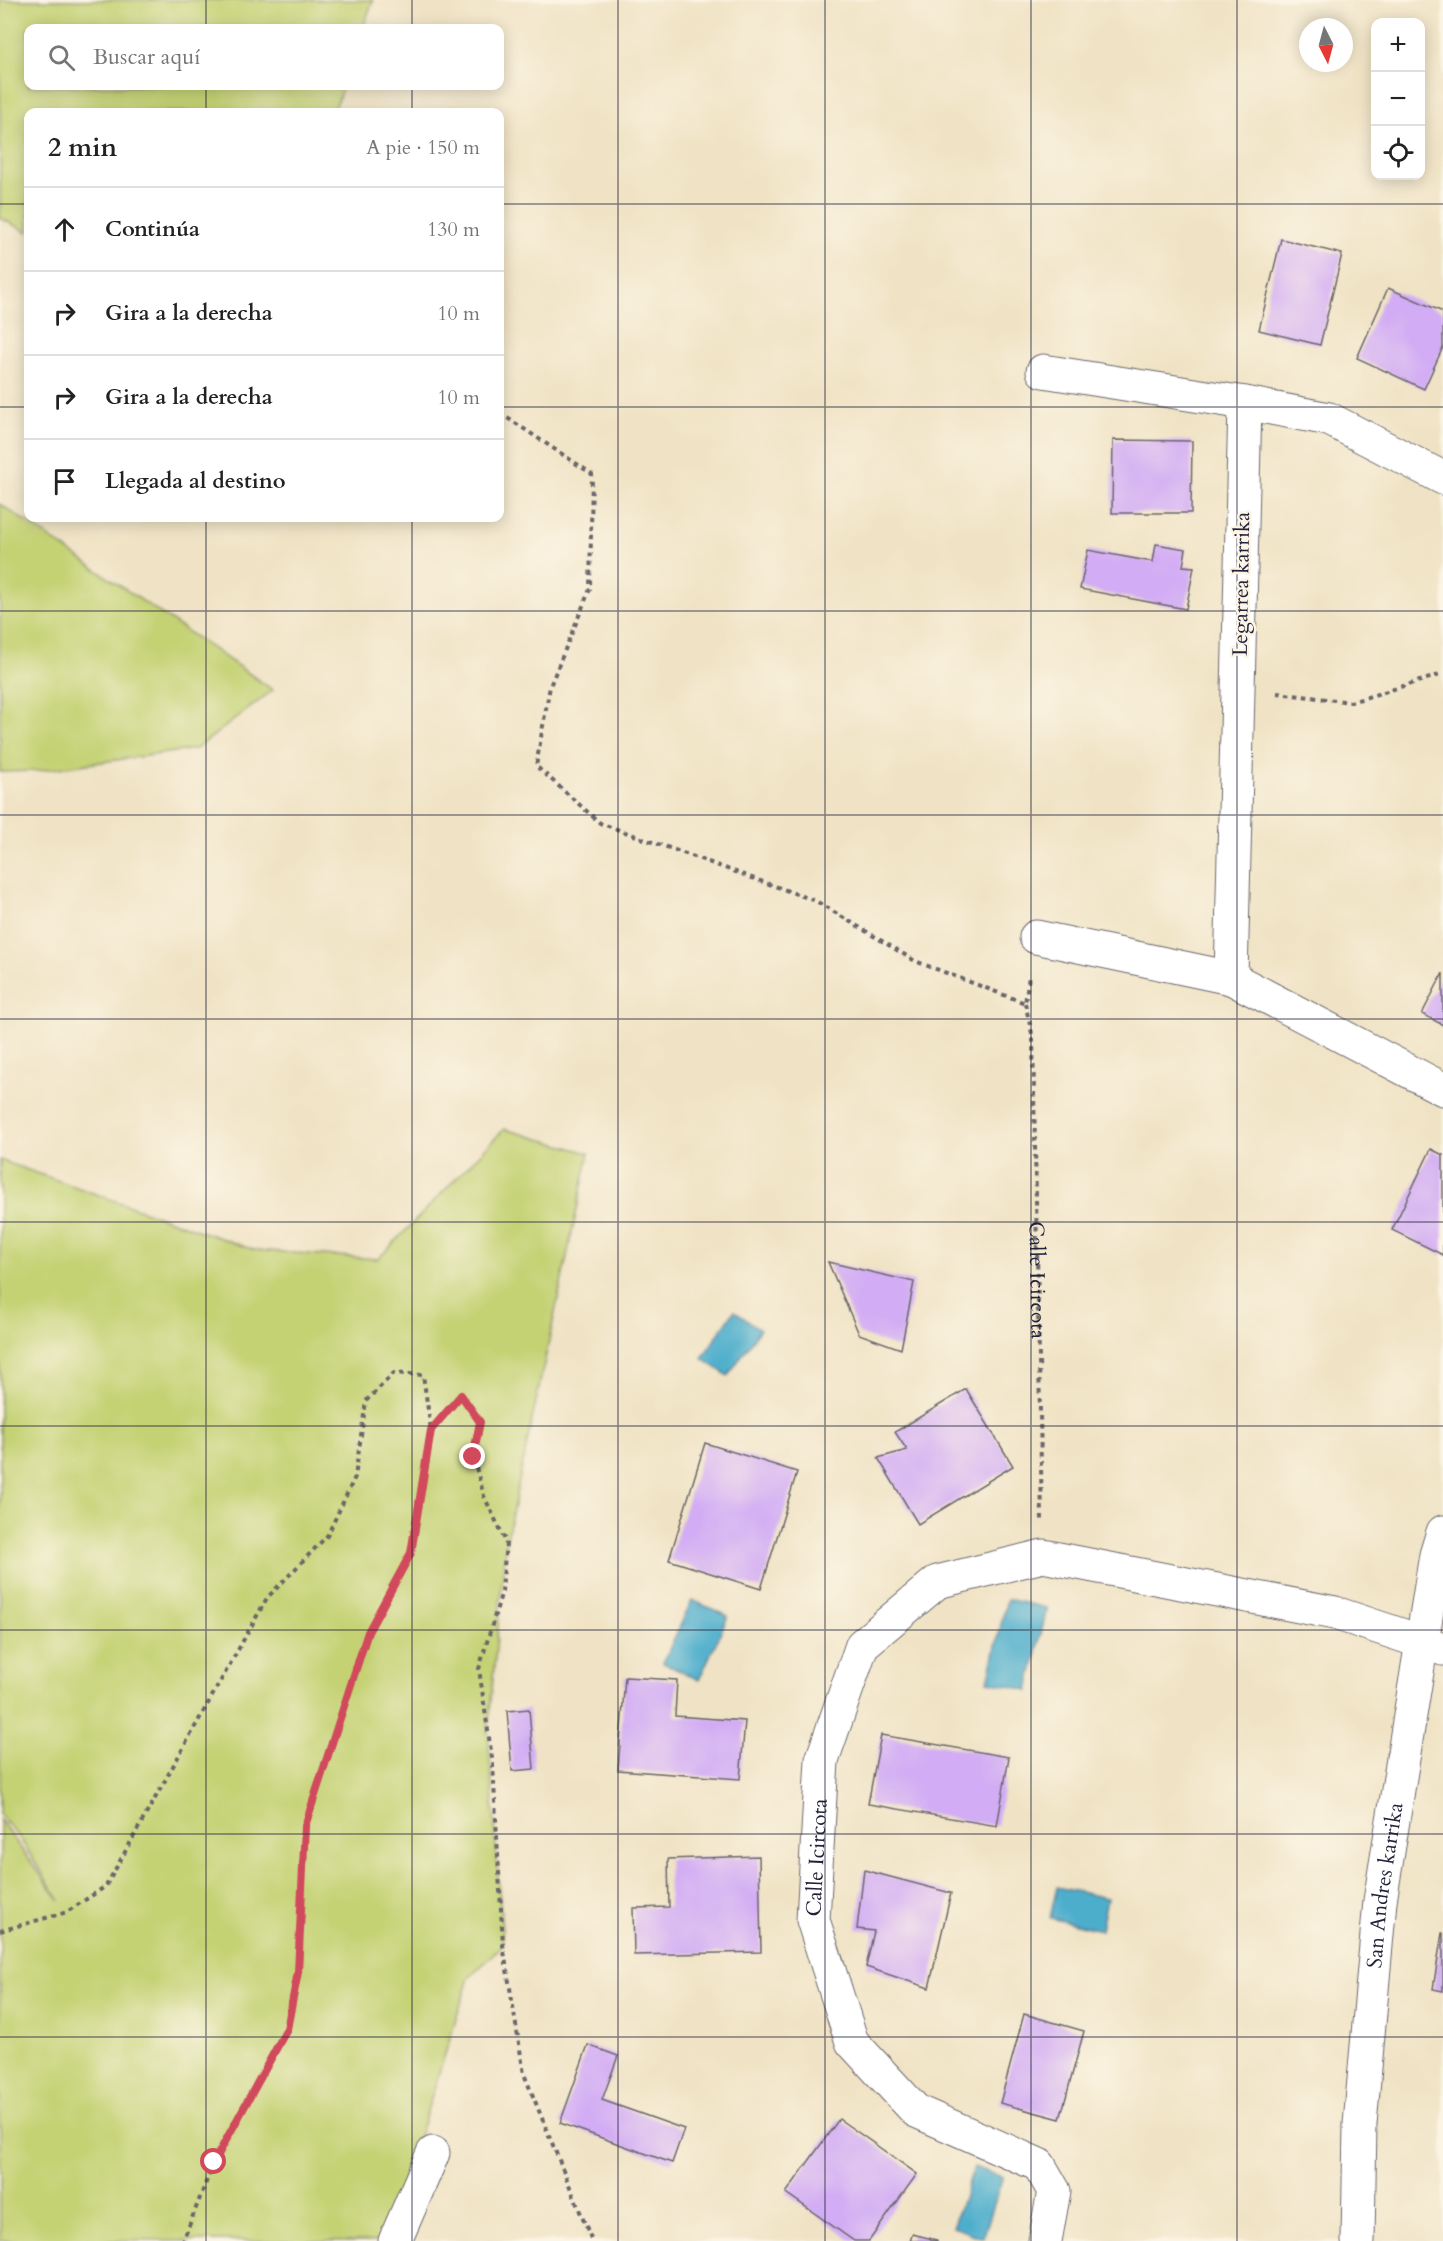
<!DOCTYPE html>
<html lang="es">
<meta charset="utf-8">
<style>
:root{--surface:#fff;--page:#f6f6f6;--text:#222;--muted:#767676;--line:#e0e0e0}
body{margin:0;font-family:Cardo,serif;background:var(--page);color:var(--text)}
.controls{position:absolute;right:18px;top:18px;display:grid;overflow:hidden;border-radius:12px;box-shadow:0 3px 15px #0003}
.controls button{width:54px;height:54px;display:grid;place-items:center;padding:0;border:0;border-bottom:2px solid var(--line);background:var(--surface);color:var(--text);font:30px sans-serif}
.compass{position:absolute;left:1299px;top:18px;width:54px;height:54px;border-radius:50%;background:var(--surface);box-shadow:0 3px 15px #0003;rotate:174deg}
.stop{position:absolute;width:18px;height:18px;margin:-14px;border:4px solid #d1495b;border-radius:50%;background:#fff}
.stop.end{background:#d1495b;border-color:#fff;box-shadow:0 2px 6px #0008}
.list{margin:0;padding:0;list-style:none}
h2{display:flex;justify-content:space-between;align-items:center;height:78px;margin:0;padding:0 24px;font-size:26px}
h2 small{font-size:20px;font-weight:400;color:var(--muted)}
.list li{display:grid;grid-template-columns:39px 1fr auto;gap:18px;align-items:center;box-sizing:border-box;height:84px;padding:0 24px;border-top:2px solid var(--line)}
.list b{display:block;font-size:22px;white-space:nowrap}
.list em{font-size:20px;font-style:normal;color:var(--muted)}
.icon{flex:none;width:33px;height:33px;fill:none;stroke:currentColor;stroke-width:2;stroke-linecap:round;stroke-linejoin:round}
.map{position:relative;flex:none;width:1443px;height:2241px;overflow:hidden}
.search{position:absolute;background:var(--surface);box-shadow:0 3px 15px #0003;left:24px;top:24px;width:480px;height:66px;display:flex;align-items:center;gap:15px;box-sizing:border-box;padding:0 21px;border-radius:12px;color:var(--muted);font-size:22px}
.panel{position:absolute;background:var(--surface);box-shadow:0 3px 15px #0003;left:24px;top:108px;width:480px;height:414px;border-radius:12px}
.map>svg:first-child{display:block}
.green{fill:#c4d273;stroke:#737a57;stroke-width:1.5}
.water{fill:#4daecc;stroke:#386884;stroke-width:1.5}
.building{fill:#d2acf4}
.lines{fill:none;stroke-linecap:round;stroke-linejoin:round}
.minor-casing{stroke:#6a666b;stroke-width:35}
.path{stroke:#6a666b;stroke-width:4;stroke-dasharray:4.5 4.5;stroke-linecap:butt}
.minor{stroke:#fff;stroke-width:33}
.route{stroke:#d1495b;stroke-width:8}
.grid{fill:none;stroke:#22223b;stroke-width:1.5;stroke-opacity:0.55}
.labels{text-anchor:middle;stroke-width:5;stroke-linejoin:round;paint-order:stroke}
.street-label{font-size:21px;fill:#22223b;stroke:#fcf5e5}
</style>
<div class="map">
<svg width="1443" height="2241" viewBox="0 0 1443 2241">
<rect width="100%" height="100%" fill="#fcf5e5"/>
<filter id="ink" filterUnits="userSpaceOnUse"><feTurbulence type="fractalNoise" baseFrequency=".0167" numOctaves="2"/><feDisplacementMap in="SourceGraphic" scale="12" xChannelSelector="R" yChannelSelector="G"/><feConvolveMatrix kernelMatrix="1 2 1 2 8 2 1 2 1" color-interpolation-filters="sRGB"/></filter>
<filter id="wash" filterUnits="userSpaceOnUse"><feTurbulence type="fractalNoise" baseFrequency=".008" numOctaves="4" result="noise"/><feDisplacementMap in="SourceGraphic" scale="24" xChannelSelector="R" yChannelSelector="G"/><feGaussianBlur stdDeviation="1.35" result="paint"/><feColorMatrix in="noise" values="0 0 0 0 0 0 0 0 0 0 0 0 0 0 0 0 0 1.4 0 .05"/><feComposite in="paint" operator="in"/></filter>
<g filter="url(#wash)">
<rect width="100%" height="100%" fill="#f0e3c5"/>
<path class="green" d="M0,0H373L363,28H28V86H343L334,112H28V232L0,218Z
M0,504L273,690L196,749L36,771L0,772Z
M504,1129L589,1153L506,1542L488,1731L503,1945L469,1978L386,2241H0V1820L60,1901L19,1837L0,1815V1160L254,1250L378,1259Z"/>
<path class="water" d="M734,1311L760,1329L728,1376L702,1358Z
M1007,1599L1047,1608L1028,1690L988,1681Z
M692,1600L728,1616L699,1680L663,1663Z
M1057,1887L1107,1898L1101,1930L1050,1918Z
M974,2167L1003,2177L983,2238L953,2227Z"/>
<g id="blocks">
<path class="building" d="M1281,239L1342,254L1320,345L1259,330Z
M1388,288L1443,312V347L1424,389L1357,358Z
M1113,440L1192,441L1191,513H1112Z
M1156,544L1186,549L1183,566L1194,567L1186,609L1080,589L1088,550L1153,562Z
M1443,973V1025L1422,1014Z
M1431,1149L1443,1155V1255L1392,1230Z
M828,1262L914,1282L901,1349L859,1334Z
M966,1389L1013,1466L918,1524L878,1458L907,1450L895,1432Z
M705,1443L797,1472L761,1589L669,1560Z
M625,1677L677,1680L675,1716L745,1721L740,1779L618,1770Z
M529,1709L534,1769L512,1771L507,1711Z
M881,1735L1009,1757L997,1826L868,1804Z
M759,1856L761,1952L634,1955L633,1908L669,1907L668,1859Z
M864,1870L951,1893L929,1988L866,1967L874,1931L857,1929Z
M1442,1933H1443V1991L1433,1989Z
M1024,2014L1084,2031L1060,2119L1000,2103Z
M588,2045L618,2056L602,2100L684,2129L672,2163L560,2123Z
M839,2119L917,2174L869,2241H854L786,2193Z
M912,2234L937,2240V2241H910Z"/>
</g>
</g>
<g filter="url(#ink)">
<use href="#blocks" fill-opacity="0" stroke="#6a666b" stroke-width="1.5"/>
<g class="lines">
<g class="minor-casing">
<g id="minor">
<path d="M1043,371L1245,403"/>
<path d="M1443,478L1329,419L1245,403L1231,978L1443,1089"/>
<path d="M1036,937L1231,978"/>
<path d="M395,2241L433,2153"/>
<path id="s2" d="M1045,2241L1054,2191L1039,2165L916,2111L852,2042L813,1920L822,1760L862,1645L937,1582L1043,1556L1335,1613L1443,1649"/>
<path id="s3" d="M1358,2241L1360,2124L1380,1901L1436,1555L1443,1532"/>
</g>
</g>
<g class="path">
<path d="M500,413L592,474L590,589L550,686L536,766L600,823L816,901L915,961L1025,1003L1029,976"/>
<path d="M1277,693L1351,702L1443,674"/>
<path id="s1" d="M1025,1003L1033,1038L1042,1520"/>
<path d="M431,1430L461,1395L480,1422L473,1457L484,1496L506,1542L502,1591L479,1669L493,1765L503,1945L524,2074L592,2241"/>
<path d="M0,1931L67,1912L106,1886L267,1598L327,1536L355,1477L366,1401L394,1373L423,1375L431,1430L411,1553L368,1632L305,1826L298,1972L287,2029L214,2162L183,2241"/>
</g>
<use href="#minor" class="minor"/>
</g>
</g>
<g class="lines" filter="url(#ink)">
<path class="route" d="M214,2162L287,2029L298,1972L305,1826L368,1632L411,1553L431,1430L461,1395L480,1422L473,1457"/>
</g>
<path class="grid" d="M206,0V28M412,0V28M618,0V2241M825,0V2241M1031,0V2241M1237,0V2241M206,86V112M412,86V112M0,204H28M500,204H1443M0,407H28M500,407H1443M206,518V2241M412,518V2241M0,611H1443M0,815H1443M0,1019H1443M0,1222H1443M0,1426H1443M0,1630H1443M0,1834H1443M0,2037H1443"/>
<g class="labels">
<g class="street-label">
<text transform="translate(1241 584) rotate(-89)" y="7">Legarrea karrika</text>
<text dy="7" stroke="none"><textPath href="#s1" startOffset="278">Calle Icircota</textPath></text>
<text dy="7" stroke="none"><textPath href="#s2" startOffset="500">Calle Icircota</textPath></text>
<text dy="7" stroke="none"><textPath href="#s3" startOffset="357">San Andres karrika</textPath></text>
</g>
</g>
</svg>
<div class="controls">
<button>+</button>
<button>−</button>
<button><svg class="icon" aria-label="locate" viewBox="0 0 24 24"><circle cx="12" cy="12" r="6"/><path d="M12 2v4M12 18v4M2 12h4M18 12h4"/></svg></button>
</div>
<svg class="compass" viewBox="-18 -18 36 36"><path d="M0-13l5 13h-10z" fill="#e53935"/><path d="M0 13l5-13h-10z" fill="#767676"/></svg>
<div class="stop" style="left:214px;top:2162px"></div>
<div class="stop end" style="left:473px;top:1457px"></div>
<div class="search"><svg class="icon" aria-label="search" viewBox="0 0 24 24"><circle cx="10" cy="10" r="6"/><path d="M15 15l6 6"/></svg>Buscar aquí</div>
<section class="panel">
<h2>2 min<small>A pie · 150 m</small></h2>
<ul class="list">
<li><svg class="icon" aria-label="ahead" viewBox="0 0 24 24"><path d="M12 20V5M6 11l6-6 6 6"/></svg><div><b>Continúa</b></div><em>130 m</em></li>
<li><svg class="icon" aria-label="right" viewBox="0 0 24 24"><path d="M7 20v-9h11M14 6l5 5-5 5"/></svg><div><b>Gira a la derecha</b></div><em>10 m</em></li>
<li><svg class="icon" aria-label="right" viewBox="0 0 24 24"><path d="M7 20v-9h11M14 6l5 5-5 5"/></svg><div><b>Gira a la derecha</b></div><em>10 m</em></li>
<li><svg class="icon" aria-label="arrive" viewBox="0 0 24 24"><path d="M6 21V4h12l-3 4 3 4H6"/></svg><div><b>Llegada al destino</b></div></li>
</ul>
</section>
</div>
